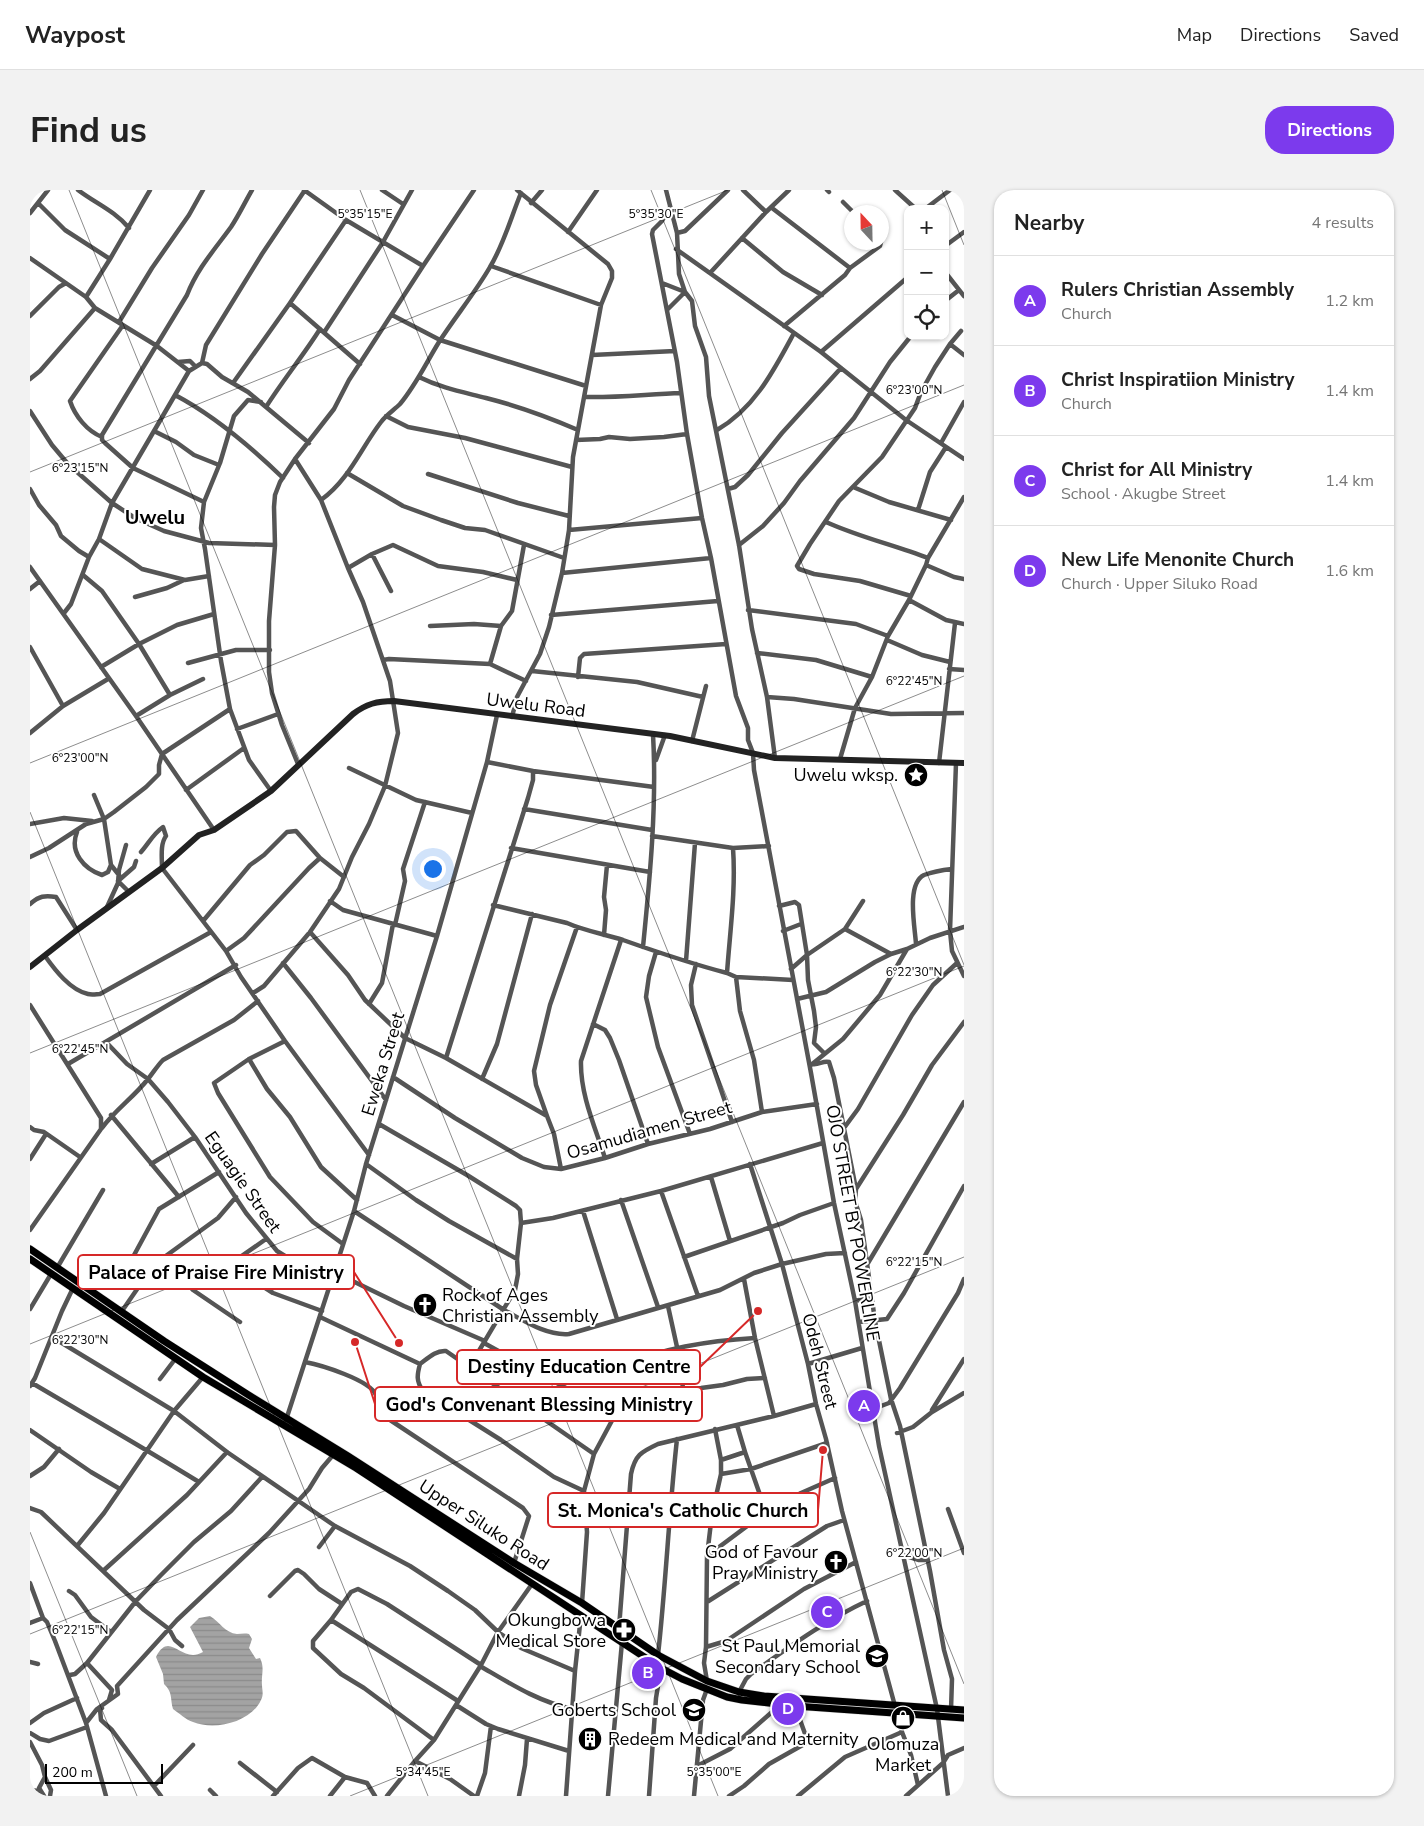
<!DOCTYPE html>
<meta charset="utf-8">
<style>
:root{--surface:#fff;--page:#f2f2f2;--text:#222;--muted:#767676;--line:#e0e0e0;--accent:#7c3aed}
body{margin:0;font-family:"Nunito Sans",sans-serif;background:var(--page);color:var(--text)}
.controls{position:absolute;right:15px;top:15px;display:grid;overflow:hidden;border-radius:10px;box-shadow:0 1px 4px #0004}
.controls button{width:45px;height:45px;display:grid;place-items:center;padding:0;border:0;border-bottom:1px solid var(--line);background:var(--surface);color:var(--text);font:25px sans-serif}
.compass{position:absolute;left:814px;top:15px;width:45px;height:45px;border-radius:50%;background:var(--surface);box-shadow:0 1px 4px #0004;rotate:338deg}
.scale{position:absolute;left:15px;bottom:12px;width:118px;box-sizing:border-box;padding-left:5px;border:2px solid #000;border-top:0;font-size:14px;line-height:18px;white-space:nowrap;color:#000;-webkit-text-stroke:4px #fff;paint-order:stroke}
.you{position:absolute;left:402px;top:678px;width:18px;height:18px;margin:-12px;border:4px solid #fff;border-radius:50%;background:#1a73e8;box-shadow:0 0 0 8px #1a73e833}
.badge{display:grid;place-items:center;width:32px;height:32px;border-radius:50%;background:var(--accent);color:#fff;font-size:16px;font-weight:700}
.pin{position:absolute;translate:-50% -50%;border:2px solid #fff;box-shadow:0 1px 5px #0006}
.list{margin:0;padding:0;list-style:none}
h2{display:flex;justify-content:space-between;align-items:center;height:65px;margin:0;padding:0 20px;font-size:21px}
h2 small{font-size:16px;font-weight:400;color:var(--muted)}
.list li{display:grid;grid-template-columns:32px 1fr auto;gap:15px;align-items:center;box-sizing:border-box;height:90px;padding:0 20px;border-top:1px solid var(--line)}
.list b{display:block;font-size:19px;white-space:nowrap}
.list p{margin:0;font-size:16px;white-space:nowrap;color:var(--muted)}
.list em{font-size:16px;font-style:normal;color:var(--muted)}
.icon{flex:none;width:28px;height:28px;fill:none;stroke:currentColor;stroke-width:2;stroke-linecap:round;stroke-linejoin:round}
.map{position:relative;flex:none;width:934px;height:1606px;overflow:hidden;border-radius:20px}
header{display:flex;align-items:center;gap:30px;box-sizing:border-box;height:70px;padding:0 25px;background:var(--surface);border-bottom:1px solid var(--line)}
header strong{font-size:24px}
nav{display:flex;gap:28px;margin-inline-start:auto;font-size:18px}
.intro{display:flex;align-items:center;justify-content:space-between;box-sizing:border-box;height:120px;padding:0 30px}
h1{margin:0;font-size:35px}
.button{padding:12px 22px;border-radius:20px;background:var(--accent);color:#fff;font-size:18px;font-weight:700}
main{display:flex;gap:30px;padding:0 30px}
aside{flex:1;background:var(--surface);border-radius:20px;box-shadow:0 1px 4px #0004}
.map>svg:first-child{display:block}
.water{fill:url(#water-rules)}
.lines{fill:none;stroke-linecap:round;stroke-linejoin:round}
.primary-casing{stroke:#dbdbdb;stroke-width:8}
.street{stroke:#555;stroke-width:4.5}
.secondary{stroke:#222;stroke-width:6}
.primary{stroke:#000;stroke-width:7}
.ticks{fill:none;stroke:#000;stroke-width:1;stroke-opacity:0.45}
.labels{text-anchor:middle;stroke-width:4;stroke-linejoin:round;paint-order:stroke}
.street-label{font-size:18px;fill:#000;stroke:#fff}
.poi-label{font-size:18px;fill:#000;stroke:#fff;text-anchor:end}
.quarter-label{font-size:20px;font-weight:bold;fill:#000;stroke:#fff}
.ticks-label{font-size:12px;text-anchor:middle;fill:#000;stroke:#fff;stroke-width:4;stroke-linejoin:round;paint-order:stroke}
.leader{fill:none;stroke:#d62828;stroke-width:2}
.callout-dot{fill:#d62828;stroke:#fff;stroke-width:2}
.callout{fill:#fff;stroke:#d62828;stroke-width:2}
.callout-label{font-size:19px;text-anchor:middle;font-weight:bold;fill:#000}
</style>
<header>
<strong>Waypost</strong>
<nav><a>Map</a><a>Directions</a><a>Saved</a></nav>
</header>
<div class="intro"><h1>Find us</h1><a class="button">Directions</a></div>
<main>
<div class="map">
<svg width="934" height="1606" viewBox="0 0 934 1606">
<defs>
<pattern id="water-rules" width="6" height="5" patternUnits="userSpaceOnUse" patternTransform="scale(1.25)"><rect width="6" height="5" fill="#a3a3a3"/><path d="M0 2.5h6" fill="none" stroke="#8b8b8b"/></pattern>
</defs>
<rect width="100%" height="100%" fill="#fff"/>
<path class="water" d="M180,1426C190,1432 195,1443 207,1444C211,1444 214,1443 219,1444L222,1449L219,1458L226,1469L230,1468C235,1478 231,1485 232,1495C232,1500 234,1504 231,1510C221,1532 185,1541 163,1532C156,1530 149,1523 143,1519C140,1509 143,1502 134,1494L133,1484L126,1467C140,1439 151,1475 173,1462L160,1437L169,1428Z"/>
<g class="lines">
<g class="primary-casing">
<path id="primary" d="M0,1059L134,1151L217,1204L318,1266L484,1373L552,1413L628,1465L677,1491L709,1502L734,1506L934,1520
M0,1069L173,1187L326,1278L631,1478L652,1489L697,1507L712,1510L765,1516L934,1528"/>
</g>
<path class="street" d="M48,0C65,13 85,21 99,38
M274,0L316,30L393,76
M352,0L373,14
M636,0L647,43L649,84L655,102L662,111L665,136L676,167L679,206L709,355L722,439L737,507L745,568
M713,0L736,22
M797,0L799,2
M865,0L886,19
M813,12L823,22
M8,13L35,40L80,69
M501,13L512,0
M640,17L632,31L623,40L622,44L647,172L657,244L672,328L681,368L706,506L718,538V550L723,563L724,580L781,883L804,1013L825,1111L849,1256L907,1519L918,1606
M742,18L820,78L815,85L754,136
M895,19L920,0
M0,23L18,0
M538,42L567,0
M647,43L655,41L698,0
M712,48L753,82L792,105
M915,56L934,42
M646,59L791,162L876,230L934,269
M0,68L56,107L65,118L127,156L159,181
M461,76L571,115
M820,78L850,56L851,52
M915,82L934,106
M680,83L736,22L759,0
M632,93L655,102L637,120
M56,107L80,69L120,0
M915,111L929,100
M260,113L330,174
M362,125L410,150L556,196
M0,126L29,97L36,93
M89,132L122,78L159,25L173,0
M295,141L353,52L382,0
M920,154L934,165
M791,162L878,87
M562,165L645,161
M148,172L160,171L165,176
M172,173L177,174L192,187L218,202L279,253
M389,187C411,198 433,202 456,208C488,216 518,227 548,240
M0,189L10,181L65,118
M203,193L260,113L316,30
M145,205C185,226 220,256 253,288
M554,207C586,208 619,204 651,203
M231,212L218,210L204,226L190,273L174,312L171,338L175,359L191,471L200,519L219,570L241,601
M236,217C253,190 273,166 290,139
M0,221L22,255L38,274L82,313L105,328L134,341L179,353L245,355
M356,226L378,237L435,248L542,277
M687,240C725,218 744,180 764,143
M124,241L146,252L164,265L189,275
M72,247C57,241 45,226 40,211L93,135
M546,250L570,249L579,247L600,249L634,247L657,244
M911,253L934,212
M265,269L291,310
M317,283L373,316L411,330L435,338L455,340L534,368
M398,284L488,313L539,326
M823,297L859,312L921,330
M0,299L9,315L26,335L31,346L49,361L59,367
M698,299L705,297L718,285L752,243L811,178
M174,312L103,278L75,253L72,250V245L157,105C167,79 185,59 201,37C209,25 215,12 222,0
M888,320L900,282L916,257
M796,332C829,347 864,355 898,368
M539,340L672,328
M69,349L112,379L155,390L179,386
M709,355L733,336L754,313L770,291L824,228L860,172L881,146
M342,364L361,401
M896,375L924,387L934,389
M0,377L106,526L184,640
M318,378L342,364L363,355L408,376L453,382L487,390
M532,383L681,368
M53,385L72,401L109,454L140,505
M0,399L10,391
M881,406L830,391L784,384L769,379L767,376L780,354L809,311L852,267L885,218L891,202L905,177L920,154L931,141
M105,407L137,398L154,390
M879,410L916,430L934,434
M718,420L826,434L858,446
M34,423L41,414L59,367L69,349L82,313L159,181L172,173L176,155L232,64L275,0
M521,425L688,411
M400,436L444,434L471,436
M857,450L892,465L920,472
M0,457L33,516
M727,463L786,470L842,487
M353,470L359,469L460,474L496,491
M158,473L206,460H240
M460,474L471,436L482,421L494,355
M71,477L109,454L147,435L184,424
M919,479L934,480
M502,481L607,492L673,507
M548,487L550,468L554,464L696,454
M737,507L764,509L861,524L934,523
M106,526L140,505L173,489
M482,527L487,507L510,464L519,437L532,383L539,340L543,267L571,115L582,88V81L578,74L487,0
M207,539L248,524
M0,543L33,516L78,489
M662,551L676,496
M810,569L825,518L842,487L858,446L879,410L896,375L898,368L934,307
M626,570L635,545
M457,572L503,581
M909,573L925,433
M926,573L920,741L922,761L934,786
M268,574L252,535L242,503L239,482V431L245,355L244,317L245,305L250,292L265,269L304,219L319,190L393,76L444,0
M319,578L386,610L442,623
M156,600L214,558
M64,605L74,629L81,675
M494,619L622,640
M0,634L34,628L62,631
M47,642C39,662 54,679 72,685L78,682L81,675L89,685
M622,646L703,658L739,656
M481,658L620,682
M111,662C119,653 123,644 133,637L136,646C130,654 132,668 132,678L196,761L211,787L255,851L339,965
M0,667L19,658L56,634L74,629L84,622L116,597L129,584V575L132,564L200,519
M99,702L88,691L104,677L106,671
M300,711L313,720L407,746
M0,714C9,706 15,705 26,707L47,740
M463,715L537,733C555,741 574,744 593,750C627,762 662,774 697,783L706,787L763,790
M749,716L765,712L769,715L777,765L778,790L784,821L786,837L784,853L794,863
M77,717L88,693L89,680L96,655
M173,731L220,675L234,665L257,642L266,641L290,668L314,687
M365,735L375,691L373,679L395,612
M815,739L861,764
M753,741L771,734
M280,742L318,785L335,810L375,848L416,868L517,926L524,944L531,979
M574,745L576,720L574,707L577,675
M886,754C885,737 876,694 894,685C902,682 913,680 922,679
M613,757C620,687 627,615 623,544
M196,761L214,748L279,678L290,668
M626,762L619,786L616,807L628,857L660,944
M15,766C25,780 40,800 58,804C62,805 67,804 70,804L181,742
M656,771L665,653
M253,773L281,808L356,910
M666,774L661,795L662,815L702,932
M761,779L777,765L815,739L833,711
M697,783C700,741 706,700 703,658
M706,787L710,821L724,870L732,922
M223,803L234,796L280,742L309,699L322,667L339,634L355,596L368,543L360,491L333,412L318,378L291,310C319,290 331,258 351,232C356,225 364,220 370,214C386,195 396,173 409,152C425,127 445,103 460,77C474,54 481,27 491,3
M767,809L796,802L845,772L861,764L877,759
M339,814L352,793L363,734
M0,815L71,928V939L0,1040
M563,834L575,840L580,848L589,870L618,954
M255,851L219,869L184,893L188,903L240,987L283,1032L313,1054
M76,852L97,874L118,889L138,912L165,947L216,1023L247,1061L300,1094
M416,868L498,608L503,590V581L624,597
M219,869L237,899L260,927L291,977L327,1010
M38,874L206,775
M782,874C788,876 793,870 799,872L804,888L826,999L825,1011L831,1030L845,1131L861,1209L870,1236L900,1381L914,1460L922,1489L921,1520
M781,875L813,849L850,805L877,759L900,748L934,737
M363,887L425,928L492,968L514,977L531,979L575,968L618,954L680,939L732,922L787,914
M452,889L467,854L502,724
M81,925L149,1007
M517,926L506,895L504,881L520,815L547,737
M349,934L437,985L486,1016L490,1020L491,1033L487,1069L488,1084L485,1100L440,1176
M0,937L4,940L14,942L50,967
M72,938C85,920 104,907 118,889C123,883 127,876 133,870L204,830L228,811
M814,938L828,919L882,825L903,795L927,773
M575,968C565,937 550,904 551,871L591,750
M0,969L16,944
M121,974L165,947
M336,974L386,1010L419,1031L487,1069
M720,974L752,1074L778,1174L786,1214L796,1249L812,1321L865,1516
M681,987L700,1051
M826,999L873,925L902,875L934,832
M631,1001L668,1106
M591,1010L628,1117
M324,1021L474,1120C493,1130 516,1146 539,1144L690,1100L724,1083L752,1074L796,1064L815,1063
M553,1021L587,1129
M491,1033L523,1028L631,1001L793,953
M103,1067L129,1019L189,982
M654,1067L753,1033L770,1025L804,1013
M133,1068L163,1100L210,1132
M838,1073L934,912
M198,1074L243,1103L292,1121
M27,1078L73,1000
M304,1082L374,1116L455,1151
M714,1089L725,1148L744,1226
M163,1100L236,1049
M825,1111L842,1107
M638,1116L647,1157L653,1198
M0,1119L21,1084
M92,1121L112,1092L133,1068L188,1028L206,1007
M290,1127L390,1174C398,1168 406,1160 416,1161L564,1264
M829,1132L857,1129L874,1103L934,996
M22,1147L144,1221L197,1262L305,1336L380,1376L418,1401L445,1420L468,1442L491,1458L545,1481
M454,1153L585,1225
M275,1172C291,1175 340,1190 346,1205C349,1211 348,1218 351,1224L493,1318L499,1326L484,1373
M390,1174C387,1185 386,1191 393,1201L471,1250L524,1287L554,1301
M778,1174L832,1158
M588,1177C632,1158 677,1151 725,1148
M130,1189L146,1168
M2,1193C58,1226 114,1258 169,1292
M0,1196L5,1188L32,1121L43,1098
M843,1219L859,1213L870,1198L928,1103L934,1089
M902,1220L934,1169
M256,1230L324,1021L336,974L407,746L457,572L467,525
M0,1240L61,1282L90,1299
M867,1243L883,1237L902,1222L934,1203
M715,1262L736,1322
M691,1270L715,1262L707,1235
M691,1284L721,1279L797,1253
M0,1286L14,1277L29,1259
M0,1318L11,1322L114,1420L139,1439L145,1450L152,1456
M918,1319L934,1363
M47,1356L74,1323L144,1221L173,1187
M289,1357L305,1336
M873,1365L889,1370H898
M677,1366L736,1322L771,1303L805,1288
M73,1381L157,1305L197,1262
M0,1393L13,1428L17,1432L25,1451L56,1533L76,1606
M39,1401L45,1405L61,1427L81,1442
M240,1406L265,1381L268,1380L274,1384L289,1399L312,1414
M677,1412L797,1336L814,1330
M552,1413L557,1342L554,1301L564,1264L585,1225L618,1208L642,1199L671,1198L693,1195L717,1189L735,1188
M301,1430L428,1511
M0,1433L13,1428
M589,1438L601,1284C605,1265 611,1262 628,1254L744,1226L786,1214
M676,1457L696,1451L774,1399L826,1372
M628,1465C636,1393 639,1321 647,1249
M0,1472L8,1474
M57,1473L82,1500L79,1510
M450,1476C481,1494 507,1511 542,1519
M39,1487L40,1485L45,1484L57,1473L106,1411L131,1385L164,1352L201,1321L232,1287
M677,1491L674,1473L676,1457L677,1366L682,1324L691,1284V1270L685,1239
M709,1502L716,1489L721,1484C758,1458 796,1430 837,1411
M426,1515L456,1534L468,1539L539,1561
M72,1518L70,1519L71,1530L82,1540L131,1606
M868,1523L872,1542L881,1565L888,1595
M0,1533L14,1523L47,1508
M56,1533L67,1519L88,1504L87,1496L147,1430L239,1343L279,1299L292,1278L304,1264
M0,1543L10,1549L19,1551L57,1537
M404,1550L334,1498L311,1484L283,1458V1451L301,1430L321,1402L328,1399L357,1414L451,1475
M0,1552L12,1575L15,1587L9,1598L14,1606
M385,1571L404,1550L451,1475L468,1442L502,1394
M210,1573L247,1602
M667,1576L700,1559L750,1515
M15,1587L21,1600L20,1606
M124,1596L163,1555
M0,1600L9,1601
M180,1600L186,1606
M243,1606L268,1578L282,1568L315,1587L337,1593L345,1606
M300,1606L315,1587
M357,1606L385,1571L420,1589L444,1606
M447,1606L455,1583L461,1536
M489,1606L495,1575L497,1549
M536,1606L545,1481L551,1425
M578,1606L592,1452
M619,1606L626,1508L631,1478
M664,1606L673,1510L677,1499
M699,1606L714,1596L739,1574L778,1552L765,1516
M768,1606L815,1567L872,1542
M876,1606L913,1573L918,1565L934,1558"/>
<path class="secondary" d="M0,777L47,740L132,678L169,645L184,640L241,601L323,524C336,514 347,511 364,511L640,546L745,568L934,573"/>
<use href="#primary" class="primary"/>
</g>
<path class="ticks" d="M39,0L688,1606M330,0L934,1494M621,0L934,775M912,0L934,55M0,282L698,0M0,573L934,195M0,622L398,1606M0,863L934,486M0,1154L934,776M0,1342L107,1606M0,1444L934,1067M320,1606L934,1358"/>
<defs>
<g id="sight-disc" transform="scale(1.25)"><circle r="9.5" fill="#000" stroke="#fff"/><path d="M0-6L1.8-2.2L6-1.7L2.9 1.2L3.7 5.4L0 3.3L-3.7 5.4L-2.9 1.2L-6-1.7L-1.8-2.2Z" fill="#fff"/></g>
<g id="church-disc" transform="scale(1.25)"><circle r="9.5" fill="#000" stroke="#fff"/><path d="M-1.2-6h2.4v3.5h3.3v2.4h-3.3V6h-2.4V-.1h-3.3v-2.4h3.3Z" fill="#fff"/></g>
<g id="pharmacy-disc" transform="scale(1.25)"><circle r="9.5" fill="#000" stroke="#fff"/><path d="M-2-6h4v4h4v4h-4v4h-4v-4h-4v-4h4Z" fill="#fff"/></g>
<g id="school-disc" transform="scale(1.25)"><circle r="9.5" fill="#000" stroke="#fff"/><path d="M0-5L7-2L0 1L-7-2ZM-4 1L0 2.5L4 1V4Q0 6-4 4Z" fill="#fff"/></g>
<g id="shop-disc" transform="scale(1.25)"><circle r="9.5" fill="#000" stroke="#fff"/><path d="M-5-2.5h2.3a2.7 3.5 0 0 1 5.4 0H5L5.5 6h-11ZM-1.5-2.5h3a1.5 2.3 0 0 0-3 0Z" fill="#fff"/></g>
<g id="building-disc" transform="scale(1.25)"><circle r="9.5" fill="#000" stroke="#fff"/><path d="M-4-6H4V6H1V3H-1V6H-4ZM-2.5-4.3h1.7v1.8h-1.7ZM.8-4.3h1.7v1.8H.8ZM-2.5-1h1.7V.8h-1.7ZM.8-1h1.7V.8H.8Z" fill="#fff"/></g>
</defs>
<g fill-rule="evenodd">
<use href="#sight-disc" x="886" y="585"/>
<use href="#church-disc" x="395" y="1115"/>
<use href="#church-disc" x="806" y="1372"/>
<use href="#pharmacy-disc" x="594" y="1440"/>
<use href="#school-disc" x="847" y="1466"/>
<use href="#school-disc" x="664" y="1520"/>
<use href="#shop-disc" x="873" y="1528"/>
<use href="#building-disc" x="560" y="1549"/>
</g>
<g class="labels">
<g class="street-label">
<text transform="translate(506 515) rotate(7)" y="6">Uwelu Road</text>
<text transform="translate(353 874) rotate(-73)" y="6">Eweka Street</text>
<text transform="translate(619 940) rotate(-16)" y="6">Osamudiamen Street</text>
<text transform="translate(213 992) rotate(55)" y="6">Eguagie Street</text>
<text transform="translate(823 1033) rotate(80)" y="6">OJO STREET BY POWERLINE</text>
<text transform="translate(790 1171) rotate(76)" y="6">Odeh Street</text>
<text transform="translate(454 1335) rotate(33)" y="6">Upper Siluko Road</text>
</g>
<g class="poi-label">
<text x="868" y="591">Uwelu wksp.</text>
<text x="412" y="1111" text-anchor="start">Rock of Ages<tspan x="412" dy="21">Christian Assembly</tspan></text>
<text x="788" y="1368">God of Favour<tspan x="788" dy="21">Pray Ministry</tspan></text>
<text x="576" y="1436">Okungbowa<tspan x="576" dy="21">Medical Store</tspan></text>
<text x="830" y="1462">St Paul Memorial<tspan x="830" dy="21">Secondary School</tspan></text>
<text x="646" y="1526">Goberts School</text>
<text x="578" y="1555" text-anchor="start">Redeem Medical and Maternity</text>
<text x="873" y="1560" text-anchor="middle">Olomuza<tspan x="873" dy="21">Market</tspan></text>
</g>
<g class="quarter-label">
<text x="125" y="334">Uwelu</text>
</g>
</g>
<g class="ticks-label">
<text x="335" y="28">5°35'15"E</text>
<text x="626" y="28">5°35'30"E</text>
<text x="884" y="204">6°23'00"N</text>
<text x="50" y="282">6°23'15"N</text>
<text x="884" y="495">6°22'45"N</text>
<text x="50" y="572">6°23'00"N</text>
<text x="884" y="786">6°22'30"N</text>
<text x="50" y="863">6°22'45"N</text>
<text x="884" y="1076">6°22'15"N</text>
<text x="50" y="1154">6°22'30"N</text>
<text x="884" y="1367">6°22'00"N</text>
<text x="50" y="1444">6°22'15"N</text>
<text x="393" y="1586">5°34'45"E</text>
<text x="684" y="1586">5°35'00"E</text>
</g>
<path class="leader" d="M369 1153L324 1082M728 1121L670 1177M325 1152L345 1214M793 1260L788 1320"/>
<g class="callout-dot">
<circle cx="369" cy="1153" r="5"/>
<circle cx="728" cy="1121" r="5"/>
<circle cx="325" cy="1152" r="5"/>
<circle cx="793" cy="1260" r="5"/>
</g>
<g class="callout">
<rect x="48" y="1065" width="276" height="34" rx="5"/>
<rect x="427" y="1160" width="243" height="34" rx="5"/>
<rect x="345" y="1197" width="327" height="34" rx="5"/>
<rect x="518" y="1303" width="270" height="34" rx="5"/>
</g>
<g class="callout-label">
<text x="186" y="1089">Palace of Praise Fire Ministry</text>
<text x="549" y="1183">Destiny Education Centre</text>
<text x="509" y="1221">God's Convenant Blessing Ministry</text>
<text x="653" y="1327">St. Monica's Catholic Church</text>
</g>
</svg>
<div class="controls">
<button>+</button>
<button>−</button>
<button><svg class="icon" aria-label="locate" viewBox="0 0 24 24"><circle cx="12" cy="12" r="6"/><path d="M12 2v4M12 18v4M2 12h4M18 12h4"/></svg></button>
</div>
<svg class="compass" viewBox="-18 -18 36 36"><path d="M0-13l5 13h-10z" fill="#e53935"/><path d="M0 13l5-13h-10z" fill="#767676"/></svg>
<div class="scale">200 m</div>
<div class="you"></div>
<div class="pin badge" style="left:834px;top:1216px">A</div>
<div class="pin badge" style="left:618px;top:1483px">B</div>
<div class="pin badge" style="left:797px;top:1422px">C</div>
<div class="pin badge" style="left:758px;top:1519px">D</div>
</div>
<aside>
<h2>Nearby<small>4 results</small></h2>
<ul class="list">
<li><span class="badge">A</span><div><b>Rulers Christian Assembly</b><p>Church</p></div><em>1.2 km</em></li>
<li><span class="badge">B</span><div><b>Christ Inspiratiion Ministry</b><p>Church</p></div><em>1.4 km</em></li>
<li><span class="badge">C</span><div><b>Christ for All Ministry</b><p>School · Akugbe Street</p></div><em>1.4 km</em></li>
<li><span class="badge">D</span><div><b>New Life Menonite Church</b><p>Church · Upper Siluko Road</p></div><em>1.6 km</em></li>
</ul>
</aside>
</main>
